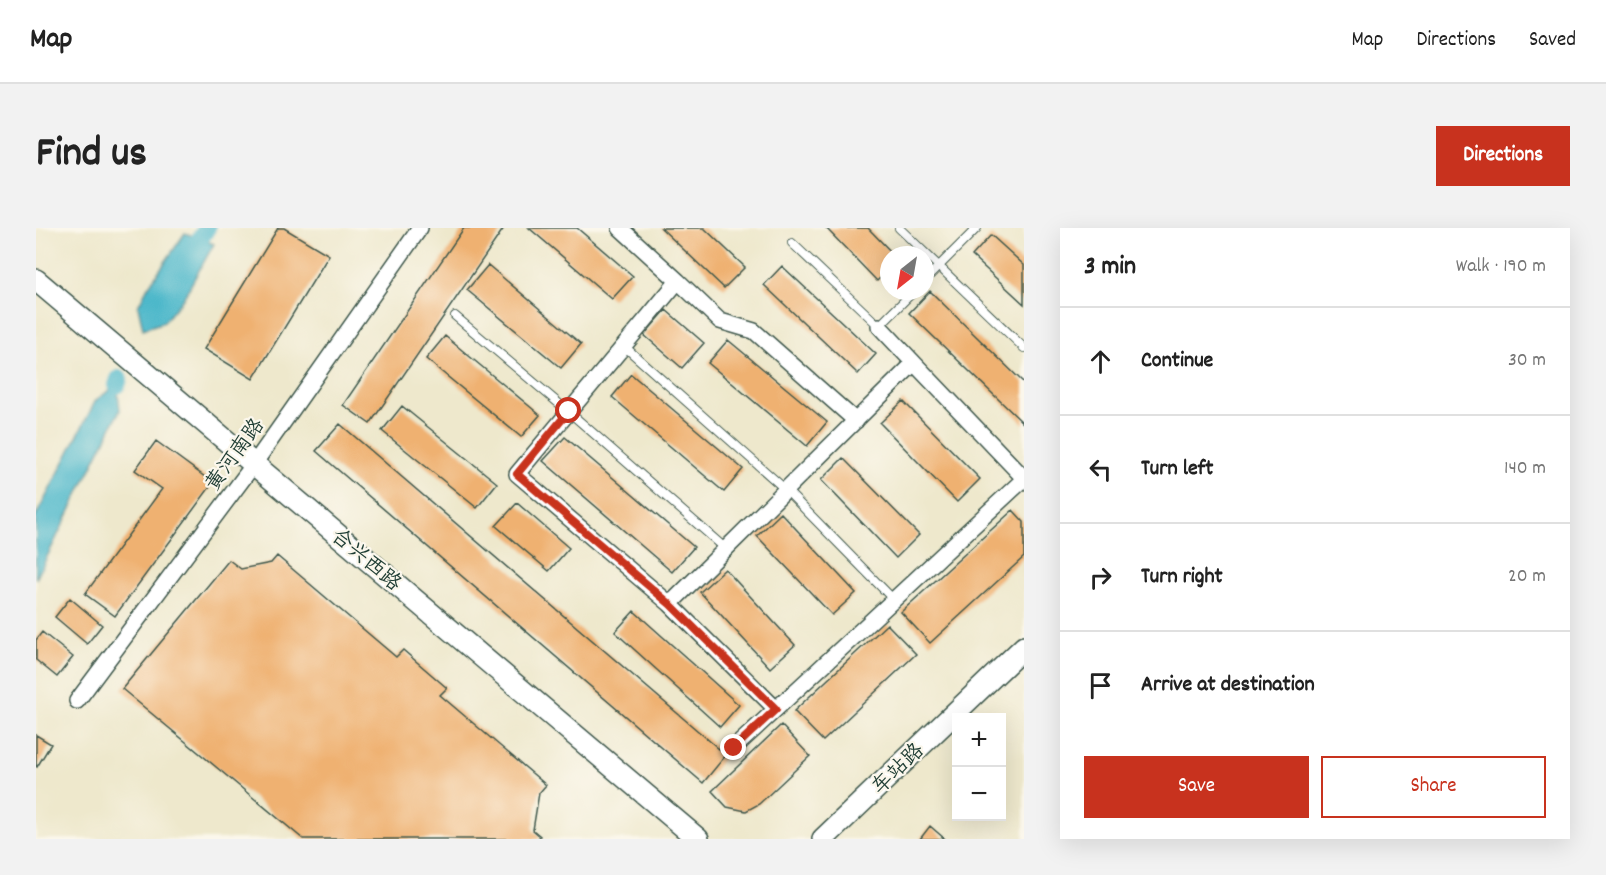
<!DOCTYPE html>
<meta charset="utf-8">
<style>
:root{--surface:#fff;--page:#f2f2f2;--text:#222;--muted:#767676;--line:#e0e0e0;--accent:#c8321e}
body{margin:0;font-family:Dekko,"LXGW WenKai TC",sans-serif;background:var(--page);color:var(--text)}
.controls{position:absolute;right:18px;bottom:18px;display:grid;overflow:hidden;border-radius:0px;box-shadow:0 6px 24px #0002}
.controls button{width:54px;height:54px;display:grid;place-items:center;padding:0;border:0;border-bottom:2px solid var(--line);background:var(--surface);color:var(--text);font:30px sans-serif}
.compass{position:absolute;left:844px;top:18px;width:54px;height:54px;border-radius:50%;background:var(--surface);box-shadow:0 6px 24px #0002;rotate:211deg}
.stop{position:absolute;width:18px;height:18px;margin:-14px;border:4px solid #c8321e;border-radius:50%;background:#fff}
.stop.end{background:#c8321e;border-color:#fff;box-shadow:0 2px 6px #0008}
.list{margin:0;padding:0;list-style:none}
h2{display:flex;justify-content:space-between;align-items:center;height:78px;margin:0;padding:0 24px;font-size:26px}
h2 small{font-size:20px;font-weight:400;color:var(--muted)}
.list li{display:grid;grid-template-columns:39px 1fr auto;gap:18px;align-items:center;box-sizing:border-box;height:108px;padding:0 24px;border-top:2px solid var(--line)}
.list b{display:block;font-size:22px;white-space:nowrap}
.list em{font-size:20px;font-style:normal;color:var(--muted)}
.actions{display:flex;gap:12px;padding:18px 24px}
.actions a{flex:1;padding:14px 0;border:2px solid var(--accent);border-radius:0px;text-align:center;font-size:21px;color:var(--accent)}
.actions .main{background:var(--accent);color:#fff}
.icon{flex:none;width:33px;height:33px;fill:none;stroke:currentColor;stroke-width:2;stroke-linecap:round;stroke-linejoin:round}
.map{position:relative;flex:none;width:988px;height:611px;overflow:hidden;border-radius:0px}
header{display:flex;align-items:center;gap:36px;box-sizing:border-box;height:84px;padding:0 30px;background:var(--surface);border-bottom:2px solid var(--line)}
header strong{font-size:28px}
nav{display:flex;gap:33px;margin-inline-start:auto;font-size:21px}
.intro{display:flex;align-items:center;justify-content:space-between;box-sizing:border-box;height:144px;padding:0 36px}
h1{margin:0;font-size:42px}
.button{padding:15px 27px;border-radius:0px;background:var(--accent);color:#fff;font-size:21px;font-weight:700}
main{display:flex;gap:36px;padding:0 36px}
aside{flex:1;background:var(--surface);border-radius:0px;box-shadow:0 6px 24px #0002}
.map>svg:first-child{display:block}
.water{fill:#4db8ca;stroke:#367a7f;stroke-width:1.5}
.lines{fill:none;stroke-linecap:round;stroke-linejoin:round}
.canal{stroke:#4db8ca;stroke-width:18}
.building{fill:#efb171}
.lane-casing{stroke:#3e574b;stroke-width:10}
.street-casing{stroke:#3e574b;stroke-width:18}
.secondary-casing{stroke:#3e574b;stroke-width:24}
.lane{stroke:#fff;stroke-width:8}
.street{stroke:#fff;stroke-width:15}
.secondary{stroke:#fff;stroke-width:21}
.route{stroke:#c8321e;stroke-width:8}
.labels{text-anchor:middle;stroke-width:4.5;stroke-linejoin:round;paint-order:stroke}
.street-label{font-size:21px;fill:#1f3d34;stroke:#fbf7ec}
</style>
<header>
<strong>Map</strong>
<nav><a>Map</a><a>Directions</a><a>Saved</a></nav>
</header>
<div class="intro"><h1>Find us</h1><a class="button">Directions</a></div>
<main>
<div class="map">
<svg width="988" height="611" viewBox="0 0 988 611">
<rect width="100%" height="100%" fill="#fbf7ec"/>
<filter id="ink" filterUnits="userSpaceOnUse"><feTurbulence type="fractalNoise" baseFrequency=".0167" numOctaves="2"/><feDisplacementMap in="SourceGraphic" scale="12" xChannelSelector="R" yChannelSelector="G"/><feConvolveMatrix kernelMatrix="1 2 1 2 8 2 1 2 1" color-interpolation-filters="sRGB"/></filter>
<filter id="wash" filterUnits="userSpaceOnUse"><feTurbulence type="fractalNoise" baseFrequency=".008" numOctaves="4" result="noise"/><feDisplacementMap in="SourceGraphic" scale="24" xChannelSelector="R" yChannelSelector="G"/><feGaussianBlur stdDeviation="1.35" result="paint"/><feColorMatrix in="noise" values="0 0 0 0 0 0 0 0 0 0 0 0 0 0 0 0 0 1.4 0 .05"/><feComposite in="paint" operator="in"/></filter>
<g filter="url(#wash)">
<rect width="100%" height="100%" fill="#eee8cc"/>
<path class="water" d="M149,5L178,16L148,69L128,94L107,101L102,78L112,59Z
M81,157L84,182L0,351V288L60,172Z"/>
<g class="lines">
<path class="canal" d="M151,31L171,0
M81,157L83,151"/>
</g>
<g id="blocks">
<path class="building" d="M242,0H248L293,27L217,151L168,121Z
M428,0H468L334,196L307,177Z
M493,0H541L597,48L576,71Z
M625,0H668L709,39L688,60Z
M790,0H832L858,27H853V41L841,53Z
M955,7L988,37V76L936,28Z
M452,37L545,116L525,140L431,62Z
M746,38L840,126L822,146L728,57Z
M894,63L988,155V196L873,85Z
M630,82L668,115L646,140L608,107Z
M409,108L504,187L485,209L390,131Z
M692,112L791,194L771,218L672,135Z
M595,146L707,241L688,264L576,169Z
M867,173L944,251L921,274L844,195Z
M366,178L461,255L441,280L346,203Z
M304,196L690,527L667,555L280,223Z
M529,209L658,319L636,344L507,233Z
M120,213L177,255L79,388L49,366L126,261L99,242Z
M807,230L883,307L860,330L785,252Z
M481,275L533,320L513,343L460,298Z
M977,282L988,294V329L894,415L865,384Z
M745,285L820,365L796,387L721,308Z
M241,328L360,429L367,422L411,460L404,467L510,557L503,565L497,602L504,608L502,611H267L86,461L193,332L205,341L235,335Z
M689,341L759,417L734,440L664,364Z
M34,370L66,397L51,416L19,389Z
M598,383L703,477L684,499L579,404Z
M851,396L880,426L787,513L758,483Z
M6,404L37,429L21,449L0,432V412Z
M745,497L774,528L723,576L710,583L691,579L676,563Z
M0,507L15,516L1,539L0,538Z
M894,598L909,611H884Z"/>
</g>
</g>
<g filter="url(#ink)">
<use href="#blocks" fill-opacity="0" stroke="#3e574b" stroke-width="1.5"/>
<g class="lines">
<g class="lane-casing">
<path id="lane" d="M863,0L988,120
M756,15L843,98L878,63
M889,52L941,0
M419,88L533,184L690,321
M588,118L750,262L858,372"/>
</g>
<g class="street-casing">
<path id="street" d="M584,0L642,53L481,246L634,376L878,135L988,250
M642,53L684,93L718,103L820,193
M843,98L878,135
M634,376L740,481
M41,473L218,236L384,0
M698,520L988,251"/>
</g>
<g class="secondary-casing">
<path id="secondary" d="M0,52L662,611
M787,611L988,419"/>
</g>
<use href="#lane" class="lane"/>
<use href="#street" class="street"/>
<use href="#secondary" class="secondary"/>
</g>
</g>
<g class="lines" filter="url(#ink)">
<path class="route" d="M533,183L481,246L634,376L740,481L698,520"/>
</g>
<g class="labels">
<g class="street-label">
<text transform="translate(198 226) rotate(-54)" y="7">黄河南路</text>
<text transform="translate(331 331) rotate(40)" y="7">合兴西路</text>
<text transform="translate(861 540) rotate(-44)" y="7">车站路</text>
</g>
</g>
</svg>
<div class="controls">
<button>+</button>
<button>−</button>
</div>
<svg class="compass" viewBox="-18 -18 36 36"><path d="M0-13l5 13h-10z" fill="#e53935"/><path d="M0 13l5-13h-10z" fill="#767676"/></svg>
<div class="stop" style="left:533px;top:183px"></div>
<div class="stop end" style="left:698px;top:520px"></div>
</div>
<aside>
<h2>3 min<small>Walk · 190 m</small></h2>
<ul class="list">
<li><svg class="icon" aria-label="ahead" viewBox="0 0 24 24"><path d="M12 20V5M6 11l6-6 6 6"/></svg><div><b>Continue</b></div><em>30 m</em></li>
<li><svg class="icon" aria-label="left" viewBox="0 0 24 24"><path d="M17 20v-9H6M10 6l-5 5 5 5"/></svg><div><b>Turn left</b></div><em>140 m</em></li>
<li><svg class="icon" aria-label="right" viewBox="0 0 24 24"><path d="M7 20v-9h11M14 6l5 5-5 5"/></svg><div><b>Turn right</b></div><em>20 m</em></li>
<li><svg class="icon" aria-label="arrive" viewBox="0 0 24 24"><path d="M6 21V4h12l-3 4 3 4H6"/></svg><div><b>Arrive at destination</b></div></li>
</ul>
<div class="actions"><a class="main">Save</a><a>Share</a></div>
</aside>
</main>
